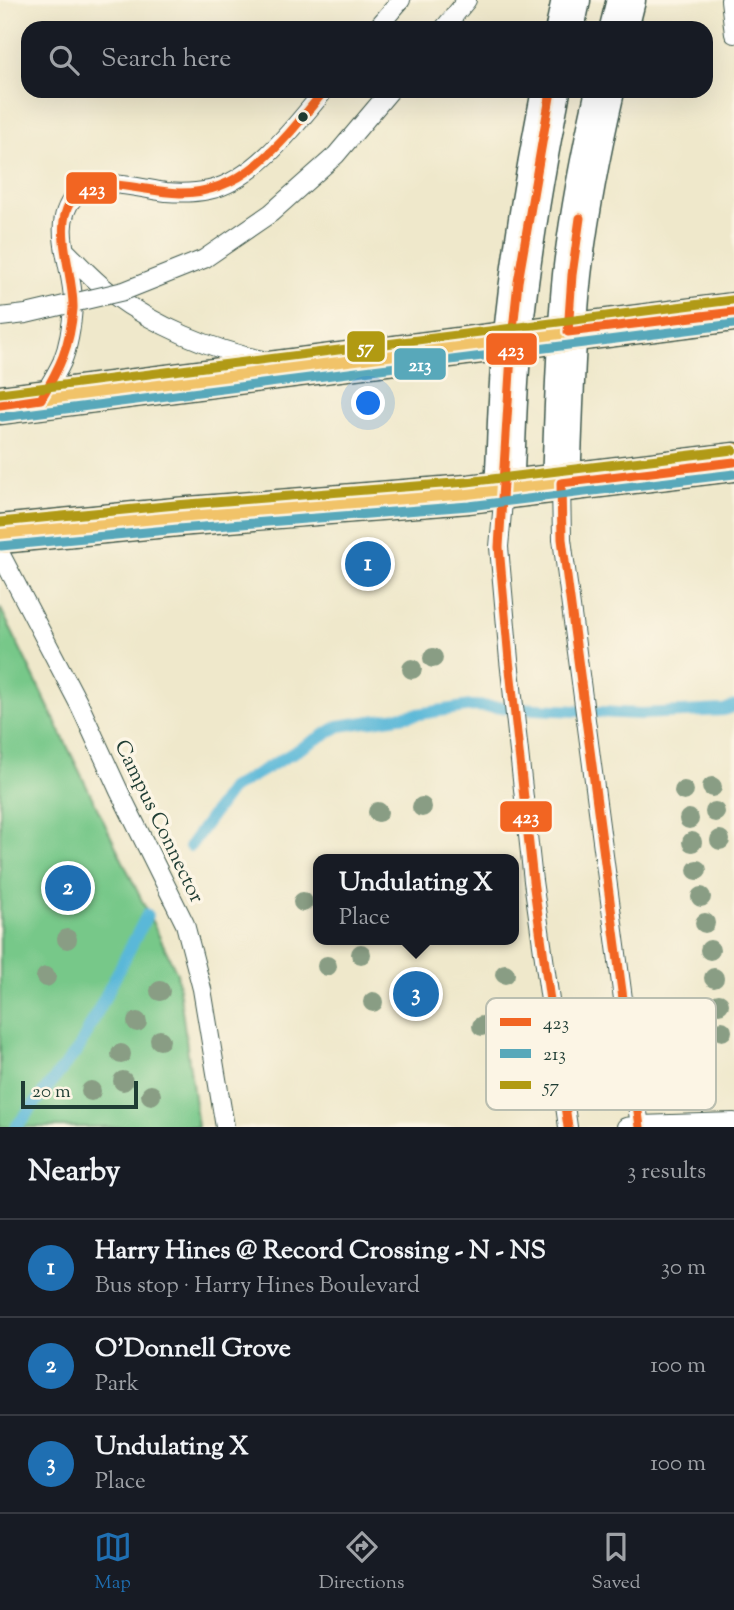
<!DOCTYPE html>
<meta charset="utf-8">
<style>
:root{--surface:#171b24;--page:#242831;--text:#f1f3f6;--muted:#9ea1a6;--line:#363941;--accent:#1f6fb2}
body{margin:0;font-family:"Sorts Mill Goudy",serif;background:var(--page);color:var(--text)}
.scale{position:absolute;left:21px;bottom:18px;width:117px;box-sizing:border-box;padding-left:7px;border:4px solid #1f3d34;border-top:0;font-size:19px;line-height:24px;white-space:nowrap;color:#1f3d34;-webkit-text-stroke:5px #fcf5e5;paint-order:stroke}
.you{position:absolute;left:369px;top:404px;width:24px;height:24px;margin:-18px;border:5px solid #fff;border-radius:50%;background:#1a73e8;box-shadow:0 0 0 10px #1a73e833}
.badge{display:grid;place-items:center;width:46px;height:46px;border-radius:50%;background:var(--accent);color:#fff;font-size:23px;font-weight:700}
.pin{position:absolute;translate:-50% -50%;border:4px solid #fff;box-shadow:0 2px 7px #0006}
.popup{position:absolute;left:313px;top:854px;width:206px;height:91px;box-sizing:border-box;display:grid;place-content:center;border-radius:14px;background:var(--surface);filter:drop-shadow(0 2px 5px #0005);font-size:23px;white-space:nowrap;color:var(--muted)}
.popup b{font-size:26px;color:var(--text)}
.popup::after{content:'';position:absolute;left:50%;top:100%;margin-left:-14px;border:14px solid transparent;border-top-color:var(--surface)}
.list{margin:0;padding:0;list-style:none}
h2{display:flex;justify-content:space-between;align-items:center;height:91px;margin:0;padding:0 28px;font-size:30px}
h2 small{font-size:23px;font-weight:400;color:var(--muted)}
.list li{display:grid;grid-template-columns:46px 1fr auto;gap:21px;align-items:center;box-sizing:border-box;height:98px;padding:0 28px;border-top:2px solid var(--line)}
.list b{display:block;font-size:26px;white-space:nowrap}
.list p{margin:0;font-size:23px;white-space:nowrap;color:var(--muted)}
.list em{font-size:23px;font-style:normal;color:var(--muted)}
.icon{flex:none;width:38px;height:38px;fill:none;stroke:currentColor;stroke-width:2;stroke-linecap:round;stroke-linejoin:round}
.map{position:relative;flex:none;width:734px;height:1127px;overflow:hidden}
.search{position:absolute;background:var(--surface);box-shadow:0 7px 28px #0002;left:21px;right:21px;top:21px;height:77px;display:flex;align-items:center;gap:18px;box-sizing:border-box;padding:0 24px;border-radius:21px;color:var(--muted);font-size:26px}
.sheet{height:385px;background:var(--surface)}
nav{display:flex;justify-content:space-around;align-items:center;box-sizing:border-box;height:98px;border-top:2px solid var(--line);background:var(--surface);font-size:19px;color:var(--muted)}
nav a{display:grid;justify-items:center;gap:4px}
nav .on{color:var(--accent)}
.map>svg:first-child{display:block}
.green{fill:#77c889;stroke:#4b825e;stroke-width:2}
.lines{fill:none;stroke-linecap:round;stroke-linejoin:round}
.stream{stroke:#5ab8d8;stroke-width:12}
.service-casing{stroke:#3e574b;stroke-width:20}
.tertiary-casing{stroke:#3e574b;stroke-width:41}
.primary-casing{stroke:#3e574b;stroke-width:41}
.service{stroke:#fff;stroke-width:18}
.tertiary{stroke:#fff;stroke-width:38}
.primary{stroke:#f1c369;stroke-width:38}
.service-bridge-casing{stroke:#3e574b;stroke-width:20;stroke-linecap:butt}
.service-bridge{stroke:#fff;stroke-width:18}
.bus-1-casing{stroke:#fcf5e5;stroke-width:14}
.bus-2-casing{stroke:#fcf5e5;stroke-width:14}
.bus-3-casing{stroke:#fcf5e5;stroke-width:14}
.bus-1{stroke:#f26522;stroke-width:9}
.bus-2{stroke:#58a8ba;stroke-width:9}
.bus-3{stroke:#b19a12;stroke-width:9}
.tree{fill:#899d84}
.bus-dot{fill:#1f3d34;stroke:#fcf5e5;stroke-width:2.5}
.labels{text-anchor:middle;stroke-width:7;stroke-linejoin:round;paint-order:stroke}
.street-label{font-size:21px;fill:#1f3d34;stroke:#fcf5e5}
.key{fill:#fcf5e5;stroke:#babeb0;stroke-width:2}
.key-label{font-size:19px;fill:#1f3d34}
.line-badge{stroke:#fcf5e5;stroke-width:2.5}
.badge-label{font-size:19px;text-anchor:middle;font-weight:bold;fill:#fff}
</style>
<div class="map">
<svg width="734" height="1127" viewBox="0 0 734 1127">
<rect width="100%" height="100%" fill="#fcf5e5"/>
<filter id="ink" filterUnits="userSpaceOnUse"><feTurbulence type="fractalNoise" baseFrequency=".0143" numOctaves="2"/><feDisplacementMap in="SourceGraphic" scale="14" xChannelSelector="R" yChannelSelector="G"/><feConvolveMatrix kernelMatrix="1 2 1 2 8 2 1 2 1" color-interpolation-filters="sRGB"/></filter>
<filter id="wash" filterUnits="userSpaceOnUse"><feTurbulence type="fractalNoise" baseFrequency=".00686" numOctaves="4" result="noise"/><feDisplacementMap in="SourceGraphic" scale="28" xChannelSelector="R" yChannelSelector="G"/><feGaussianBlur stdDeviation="1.57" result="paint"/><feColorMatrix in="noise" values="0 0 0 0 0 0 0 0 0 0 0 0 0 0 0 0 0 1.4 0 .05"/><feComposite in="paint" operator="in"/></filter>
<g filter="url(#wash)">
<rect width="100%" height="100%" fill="#efe8cb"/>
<path class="green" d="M0,607L177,973L198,1127H0Z"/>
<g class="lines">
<path class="stream" d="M190,846L231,789L339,726L471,706L641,714L724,710L734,706
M16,1127L79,1048L147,915"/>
</g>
</g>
<g filter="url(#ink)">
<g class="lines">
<g class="service-casing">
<path id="service" d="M730,0L734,34
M377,28L401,0
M444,28L467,0
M65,250C80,265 94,281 112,294C154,325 212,350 263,360
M41,399C48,387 56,375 62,362C69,345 72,324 73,305C75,270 48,227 74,197C94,173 140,189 166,192C179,193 195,193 209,190C254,181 296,125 324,91
M561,483L562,539L640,1127
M504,490L499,547L509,660L533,881L568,1127
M0,553L80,706L119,791L185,924L202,989L225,1127
M626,1127L640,1125L734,1122"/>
</g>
<g class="tertiary-casing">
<path id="tertiary" d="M565,28L571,0
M619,28L626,0
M561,483C564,414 565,344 572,275C579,213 591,152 605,91
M504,490C507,438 507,386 513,335C521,253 535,172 551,91"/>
</g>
<g class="primary-casing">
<path id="primary" d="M0,405L734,312
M0,534L177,517L468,494L734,462"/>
</g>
<use href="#service" class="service"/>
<use href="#tertiary" class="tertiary"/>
<use href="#primary" class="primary"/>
<g class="service-bridge-casing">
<path id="service-bridge" d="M0,317L26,314L124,291L204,259L271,213L336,155L390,91"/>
</g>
<use href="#service-bridge" class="service-bridge"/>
<g class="bus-1-casing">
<path id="bus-1" d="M551,91L518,282L512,339L499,547L509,660L533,881L568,1127
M580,218L572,275L568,332L734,312
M0,405L41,399C60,367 70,347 73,309C75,265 35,194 105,184C130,185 155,192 180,193C247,193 286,138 324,91
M640,1127L562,539L561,483L734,462"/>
</g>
<g class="bus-2-casing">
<path id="bus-2" d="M2,417L734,324
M1,546L178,529L469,506L734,474"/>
</g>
<g class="bus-3-casing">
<path id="bus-3" d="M0,393L732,300
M0,522L176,505L467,482L733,450"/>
</g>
<use href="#bus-1" class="bus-1"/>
<use href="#bus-2" class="bus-2"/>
<use href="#bus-3" class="bus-3"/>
</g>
<g class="tree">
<circle cx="433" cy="658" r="10"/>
<circle cx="412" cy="669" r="10"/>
<circle cx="712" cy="787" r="10"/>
<circle cx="684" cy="791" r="10"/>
<circle cx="422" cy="807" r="10"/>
<circle cx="378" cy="812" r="10"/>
<circle cx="715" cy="812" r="10"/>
<circle cx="689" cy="819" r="10"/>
<circle cx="720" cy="840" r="10"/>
<circle cx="692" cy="842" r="10"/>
<circle cx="697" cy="870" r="10"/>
<circle cx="73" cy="885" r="10"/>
<circle cx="701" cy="897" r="10"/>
<circle cx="303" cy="902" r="10"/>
<circle cx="705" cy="923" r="10"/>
<circle cx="67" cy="939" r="10"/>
<circle cx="710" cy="950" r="10"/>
<circle cx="361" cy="954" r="10"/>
<circle cx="327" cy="966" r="10"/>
<circle cx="505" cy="974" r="10"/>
<circle cx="46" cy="977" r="10"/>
<circle cx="714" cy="978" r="10"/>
<circle cx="160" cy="991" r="10"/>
<circle cx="373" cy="1002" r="10"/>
<circle cx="719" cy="1004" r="10"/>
<circle cx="137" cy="1022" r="10"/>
<circle cx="482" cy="1026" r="10"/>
<circle cx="722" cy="1031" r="10"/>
<circle cx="160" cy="1040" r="10"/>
<circle cx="501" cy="1049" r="10"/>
<circle cx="121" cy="1054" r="10"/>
<circle cx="123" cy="1081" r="10"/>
<circle cx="91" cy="1091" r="10"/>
<circle cx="151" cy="1095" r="10"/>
</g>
</g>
<circle class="bus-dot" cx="303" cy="117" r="6"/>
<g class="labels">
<g class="street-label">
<text transform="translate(160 821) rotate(64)" y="7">Campus Connector</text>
</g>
</g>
<rect x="486" y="998" width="230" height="112" rx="10" class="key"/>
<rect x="500" y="1018" width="31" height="8" fill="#f26522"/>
<rect x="500" y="1049" width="31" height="9" fill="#58a8ba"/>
<rect x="500" y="1081" width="31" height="8" fill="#b19a12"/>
<g class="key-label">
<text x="543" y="1029">423</text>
<text x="543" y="1060">213</text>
<text x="543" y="1092">57</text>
</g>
<g class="line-badge">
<rect x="65" y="171" width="53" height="34" rx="7" fill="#f26522"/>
<rect x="346" y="330" width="40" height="33" rx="7" fill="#b19a12"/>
<rect x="485" y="332" width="53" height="34" rx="7" fill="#f26522"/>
<rect x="393" y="347" width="54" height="34" rx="7" fill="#58a8ba"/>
<rect x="499" y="800" width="54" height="33" rx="7" fill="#f26522"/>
</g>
<g class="badge-label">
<text x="92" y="195">423</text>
<text x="366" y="353">57</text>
<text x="511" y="356">423</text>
<text x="420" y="371">213</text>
<text x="526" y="823">423</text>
</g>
</svg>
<div class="scale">20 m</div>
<div class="you"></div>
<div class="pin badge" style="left:368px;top:564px">1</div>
<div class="pin badge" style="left:68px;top:888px">2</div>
<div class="pin badge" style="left:416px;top:994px">3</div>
<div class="popup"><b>Undulating X</b>Place</div>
<div class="search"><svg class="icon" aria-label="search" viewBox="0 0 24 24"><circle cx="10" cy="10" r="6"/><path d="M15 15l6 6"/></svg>Search here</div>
</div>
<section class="sheet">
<h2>Nearby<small>3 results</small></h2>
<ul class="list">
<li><span class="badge">1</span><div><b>Harry Hines @ Record Crossing - N - NS</b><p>Bus stop · Harry Hines Boulevard</p></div><em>30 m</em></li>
<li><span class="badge">2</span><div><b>O'Donnell Grove</b><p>Park</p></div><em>100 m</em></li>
<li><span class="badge">3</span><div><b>Undulating X</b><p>Place</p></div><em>100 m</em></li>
</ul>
</section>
<nav>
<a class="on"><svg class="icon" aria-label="map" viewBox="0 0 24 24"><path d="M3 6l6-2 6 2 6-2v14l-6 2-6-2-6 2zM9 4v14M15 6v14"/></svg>Map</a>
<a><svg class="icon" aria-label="directions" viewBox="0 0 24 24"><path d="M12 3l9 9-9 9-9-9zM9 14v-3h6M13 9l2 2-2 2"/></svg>Directions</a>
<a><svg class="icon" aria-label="saved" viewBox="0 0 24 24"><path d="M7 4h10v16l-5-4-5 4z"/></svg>Saved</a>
</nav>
